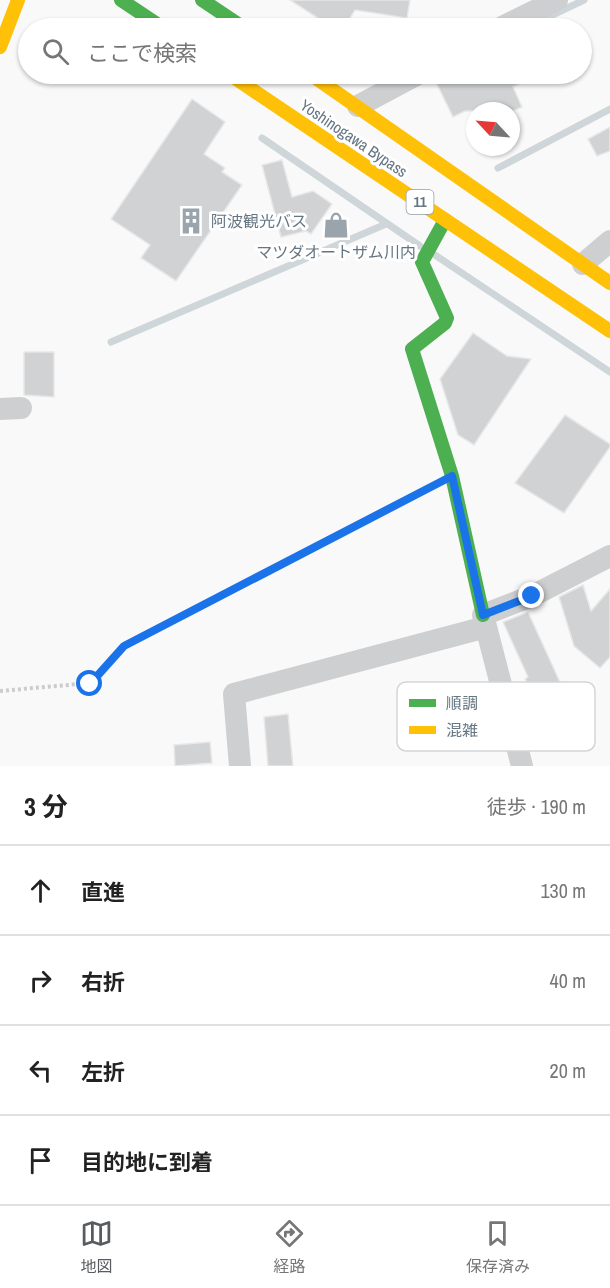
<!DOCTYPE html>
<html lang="ja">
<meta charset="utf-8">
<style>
:root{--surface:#fff;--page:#f2f2f2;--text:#222;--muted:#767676;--line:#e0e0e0;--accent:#585c60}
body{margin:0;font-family:"Archivo Narrow","Noto Sans JP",sans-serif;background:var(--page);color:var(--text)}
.compass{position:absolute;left:466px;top:102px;width:54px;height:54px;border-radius:50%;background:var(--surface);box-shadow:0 2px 4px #0004;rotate:296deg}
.stop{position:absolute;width:18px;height:18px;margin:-14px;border:4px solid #1a73e8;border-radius:50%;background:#fff}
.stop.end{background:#1a73e8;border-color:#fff;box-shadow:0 2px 6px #0008}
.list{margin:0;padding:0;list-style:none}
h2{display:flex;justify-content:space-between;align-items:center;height:78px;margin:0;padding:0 24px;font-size:26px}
h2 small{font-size:20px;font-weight:400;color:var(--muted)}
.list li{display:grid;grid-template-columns:39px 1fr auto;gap:18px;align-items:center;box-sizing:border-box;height:90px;padding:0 24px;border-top:2px solid var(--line)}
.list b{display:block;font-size:22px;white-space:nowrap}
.list em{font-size:20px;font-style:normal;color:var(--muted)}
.icon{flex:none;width:33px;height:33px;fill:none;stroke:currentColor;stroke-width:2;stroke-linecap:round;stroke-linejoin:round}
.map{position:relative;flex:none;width:610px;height:766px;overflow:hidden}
.search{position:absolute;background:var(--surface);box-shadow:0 2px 4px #0004;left:18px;right:18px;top:18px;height:66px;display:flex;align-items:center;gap:15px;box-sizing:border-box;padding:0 21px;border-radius:33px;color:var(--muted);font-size:22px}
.sheet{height:438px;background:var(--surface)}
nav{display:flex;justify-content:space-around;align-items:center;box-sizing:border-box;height:84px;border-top:2px solid var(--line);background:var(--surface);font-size:16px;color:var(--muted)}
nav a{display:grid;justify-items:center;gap:3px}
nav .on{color:var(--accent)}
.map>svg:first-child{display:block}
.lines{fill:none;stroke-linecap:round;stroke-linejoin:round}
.stream{stroke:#ced6d9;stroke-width:7}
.building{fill:#d0d2d3;stroke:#e8e8e8;stroke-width:1.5}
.path{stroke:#cbcccd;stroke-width:4;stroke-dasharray:3 3;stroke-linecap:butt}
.street{stroke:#cecfd0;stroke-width:22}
.fast{stroke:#4caf50;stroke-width:14}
.slow{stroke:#ffc107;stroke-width:14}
.route{stroke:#1a73e8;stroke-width:8}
.labels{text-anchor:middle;stroke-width:6;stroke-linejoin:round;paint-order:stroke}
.shield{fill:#fff;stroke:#939fa8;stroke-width:1.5}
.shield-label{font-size:15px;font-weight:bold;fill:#657683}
.street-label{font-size:16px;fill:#657683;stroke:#fff}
.poi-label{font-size:16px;fill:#657683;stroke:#fff;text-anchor:start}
.key{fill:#fff;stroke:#d1d6da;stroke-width:1.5}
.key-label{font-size:16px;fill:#657683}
</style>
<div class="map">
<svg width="610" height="766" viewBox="0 0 610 766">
<rect width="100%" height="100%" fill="#f9f9f9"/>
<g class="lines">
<path class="stream" d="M525,28L584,0
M262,138L420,246
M498,168L610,109
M435,255L610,372
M111,342L386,224"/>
</g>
<path class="building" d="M290,0H410L407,18L355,10L344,28H333Z
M432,74H542L513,87L522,107L513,111H465L453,117Z
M192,99L225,122L204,154L225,168L222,172L242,185L176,281L141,258L150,245L111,219Z
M610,127V151L597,156L588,139Z
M282,160L292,197L313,191L332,204L311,234L306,231L281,237L262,165Z
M473,333L507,356L531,359L474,445L458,435L440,379Z
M24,352H54V397L24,395Z
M565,415L610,444V447L564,513L515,483Z
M583,585L591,611L610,589V657L600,668L574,646L559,597Z
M528,612L564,691L539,704L525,679L528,677L503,622Z
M288,714L293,766H268L264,717Z
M210,742L212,763L175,766L174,745Z"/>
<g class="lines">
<path class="path" d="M0,691L90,683L124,646L430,487"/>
<path class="street" d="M500,28L557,0
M358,106L418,74
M583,264L610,241
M0,409L21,408
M240,766L234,694L486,627
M522,766L483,615L532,596L610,556"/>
<path class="fast" d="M121,0L163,28
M202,0L244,28
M445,220L422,262L447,318L445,323L412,349L452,476L483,615"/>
<path class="slow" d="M0,47L18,0
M229,74L610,331
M310,74L610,283"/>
</g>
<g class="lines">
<path class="route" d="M90,684L124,646L452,476L483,615L532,596"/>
</g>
<defs>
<g id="building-bare" transform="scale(2.07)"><path d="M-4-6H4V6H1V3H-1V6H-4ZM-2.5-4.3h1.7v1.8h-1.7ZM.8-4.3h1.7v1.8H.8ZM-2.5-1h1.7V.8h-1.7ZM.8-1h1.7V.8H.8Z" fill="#99a4ac" stroke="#fff" stroke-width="2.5" paint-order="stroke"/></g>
<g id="shop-bare" transform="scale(2.07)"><path d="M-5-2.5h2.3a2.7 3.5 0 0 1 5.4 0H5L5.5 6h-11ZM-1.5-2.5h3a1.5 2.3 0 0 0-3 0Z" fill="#99a4ac" stroke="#fff" stroke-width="2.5" paint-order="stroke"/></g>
</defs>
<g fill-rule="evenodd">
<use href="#building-bare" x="191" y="221"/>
<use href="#shop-bare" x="336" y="225"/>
</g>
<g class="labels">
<rect class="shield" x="406.5" y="190" width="27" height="24" rx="4.5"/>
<g class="shield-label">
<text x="420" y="207">11</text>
</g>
<g class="street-label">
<text transform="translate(354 138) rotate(34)" y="6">Yoshinogawa Bypass</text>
</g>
<g class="poi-label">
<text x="211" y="227">阿波観光バス</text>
<text x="336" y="258" text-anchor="middle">マツダオートザム川内</text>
</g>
</g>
<rect x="397" y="682" width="198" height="69" rx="9" class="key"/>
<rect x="409" y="699" width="27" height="8" fill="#4caf50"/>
<rect x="409" y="726" width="27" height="8" fill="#ffc107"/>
<g class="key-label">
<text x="446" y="709">順調</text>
<text x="446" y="736">混雑</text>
</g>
</svg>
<svg class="compass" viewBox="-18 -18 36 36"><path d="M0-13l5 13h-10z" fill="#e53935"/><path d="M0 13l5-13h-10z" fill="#767676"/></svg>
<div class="stop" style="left:90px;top:684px"></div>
<div class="stop end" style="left:532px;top:596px"></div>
<div class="search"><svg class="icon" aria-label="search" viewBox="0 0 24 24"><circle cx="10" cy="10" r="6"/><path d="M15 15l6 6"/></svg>ここで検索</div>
</div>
<section class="sheet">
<h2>3 分<small>徒歩 · 190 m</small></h2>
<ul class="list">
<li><svg class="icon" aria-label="ahead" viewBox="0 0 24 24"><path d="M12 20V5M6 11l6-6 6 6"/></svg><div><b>直進</b></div><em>130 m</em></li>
<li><svg class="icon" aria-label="right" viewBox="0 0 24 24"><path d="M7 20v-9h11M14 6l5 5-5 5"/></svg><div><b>右折</b></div><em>40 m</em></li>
<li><svg class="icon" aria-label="left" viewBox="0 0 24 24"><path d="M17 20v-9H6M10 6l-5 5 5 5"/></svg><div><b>左折</b></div><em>20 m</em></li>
<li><svg class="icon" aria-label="arrive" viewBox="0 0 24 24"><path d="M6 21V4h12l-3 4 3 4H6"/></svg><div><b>目的地に到着</b></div></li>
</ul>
</section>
<nav>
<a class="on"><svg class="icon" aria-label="map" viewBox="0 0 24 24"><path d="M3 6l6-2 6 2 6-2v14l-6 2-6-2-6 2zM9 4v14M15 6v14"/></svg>地図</a>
<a><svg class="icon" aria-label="directions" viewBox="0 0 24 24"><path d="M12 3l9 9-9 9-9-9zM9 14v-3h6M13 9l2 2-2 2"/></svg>経路</a>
<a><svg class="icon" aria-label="saved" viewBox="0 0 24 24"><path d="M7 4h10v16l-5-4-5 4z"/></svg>保存済み</a>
</nav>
